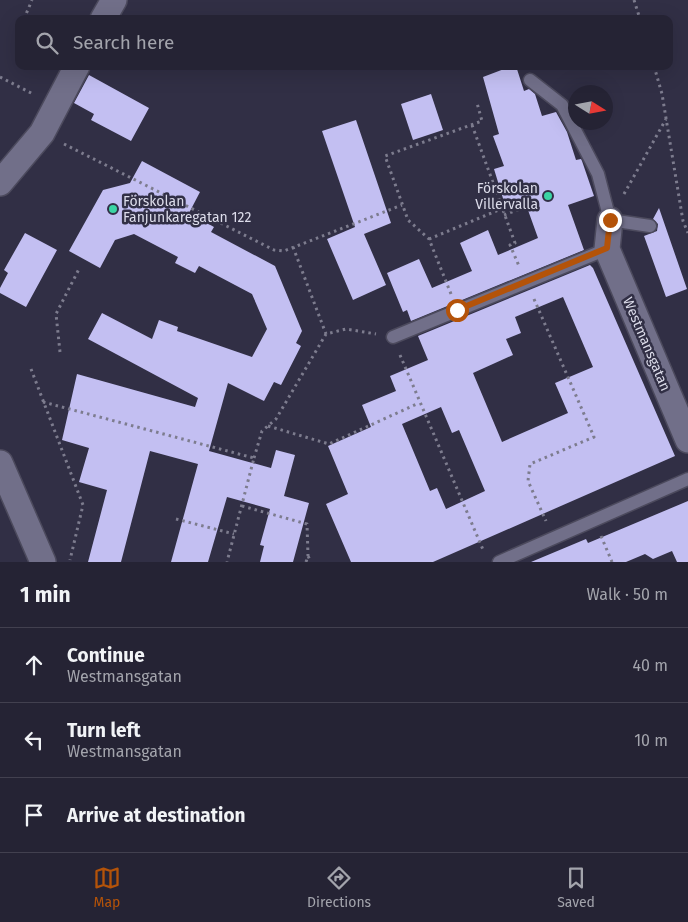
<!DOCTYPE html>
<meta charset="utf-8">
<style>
:root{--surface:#252334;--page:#2d2b3c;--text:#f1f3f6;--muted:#a3a4ac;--line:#42404f;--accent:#b45309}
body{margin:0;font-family:"Fira Sans",sans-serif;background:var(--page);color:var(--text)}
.compass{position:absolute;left:568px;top:85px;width:45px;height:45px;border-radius:50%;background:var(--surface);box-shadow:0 5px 20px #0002;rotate:101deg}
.stop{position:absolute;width:15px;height:15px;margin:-11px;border:4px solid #b45309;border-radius:50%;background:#fff}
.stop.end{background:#b45309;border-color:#fff;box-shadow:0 1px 5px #0008}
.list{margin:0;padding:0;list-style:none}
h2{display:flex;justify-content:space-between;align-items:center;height:65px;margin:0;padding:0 20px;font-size:21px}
h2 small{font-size:16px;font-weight:400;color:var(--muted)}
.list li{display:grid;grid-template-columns:32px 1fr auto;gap:15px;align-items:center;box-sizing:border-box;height:75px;padding:0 20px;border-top:1px solid var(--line)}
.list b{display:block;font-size:19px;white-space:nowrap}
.list p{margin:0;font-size:16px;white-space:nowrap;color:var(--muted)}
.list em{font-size:16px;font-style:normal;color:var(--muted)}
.icon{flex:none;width:28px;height:28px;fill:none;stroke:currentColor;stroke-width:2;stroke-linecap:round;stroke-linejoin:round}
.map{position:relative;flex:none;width:688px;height:562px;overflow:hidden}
.search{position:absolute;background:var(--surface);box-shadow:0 5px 20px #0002;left:15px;right:15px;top:15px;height:55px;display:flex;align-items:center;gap:12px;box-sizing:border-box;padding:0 18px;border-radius:10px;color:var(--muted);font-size:19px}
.sheet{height:290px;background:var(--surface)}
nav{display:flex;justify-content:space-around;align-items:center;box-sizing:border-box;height:70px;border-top:1px solid var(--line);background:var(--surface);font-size:14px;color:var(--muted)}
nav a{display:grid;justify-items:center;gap:2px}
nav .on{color:var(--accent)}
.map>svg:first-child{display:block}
.building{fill:#c3bff2;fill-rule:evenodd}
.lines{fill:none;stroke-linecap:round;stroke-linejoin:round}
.lane-casing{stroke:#4c4a5d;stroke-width:15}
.street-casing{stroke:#4c4a5d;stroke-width:28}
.path{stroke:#7d7c8e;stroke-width:3;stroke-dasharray:2.5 4;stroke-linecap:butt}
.lane{stroke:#716f89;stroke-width:12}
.street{stroke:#716f89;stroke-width:25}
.route{stroke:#b45309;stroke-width:6}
.poi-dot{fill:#3bd4a4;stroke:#312f45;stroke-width:2}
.labels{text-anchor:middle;stroke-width:5;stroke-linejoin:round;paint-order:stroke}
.poi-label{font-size:14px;fill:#dcdcea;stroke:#312f45;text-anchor:end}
.street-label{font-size:14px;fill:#dcdcea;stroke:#312f45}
</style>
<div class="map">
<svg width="688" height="562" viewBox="0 0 688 562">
<rect width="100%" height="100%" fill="#312f45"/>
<path class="building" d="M512,66H516L524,91L529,89L535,94L542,116L556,112L567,132L576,160L581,159L582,161L594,196L568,205L584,250L411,321L407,310L403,312L387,273L419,259L432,288L472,271L460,243L488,230L498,255L538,238L524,199L505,205L494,169L504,166L493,136L499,134L483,77Z
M89,75L149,108L131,141L91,120L94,114L74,103Z
M431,94L443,130L413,140L401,104Z
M356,120L391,223L364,234L386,285L353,300L327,239L355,227L322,131Z
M142,161L200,192L189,213L214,227L211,232L275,266L302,331L296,343L301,346L281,385L274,382L264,401L228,383L209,451L271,468L276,450L295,455L284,496L309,503L293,562H260L264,546L260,545L270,509L227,497L208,562H171L198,464L150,451L121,562H88L107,490L79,482L89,448L62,440L77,374L195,407L198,398L88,339L102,313L152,339L159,320L178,327L177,331L252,357L267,329L252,294L199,266L195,273L175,263L178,257L134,234L115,240L100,268L69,251L103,190L130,183Z
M659,208L687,289L666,297L644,236L657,231L658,224L653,219Z
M25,233L57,250L26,307L0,293V288L8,273L4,270Z
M590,265L593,268L675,456L433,562H351L326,504L348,494L328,446L371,427L362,405L396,391L390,376L428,360L418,336ZM563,297L593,367L555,383L568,413L502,442L473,373L513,355L506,339L521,333L515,317ZM441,407L452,433L459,430L485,491L446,509L437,488L430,491L402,424Z
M688,501V562H677L672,551L653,559L645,554L626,562H531L586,539L588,543Z"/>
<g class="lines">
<g class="lane-casing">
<path id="lane" d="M530,80L562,105L598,174L610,220L650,226
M393,337L607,249
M499,562L688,479"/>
</g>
<g class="street-casing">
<path id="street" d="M103,19L114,0
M0,183L42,133L77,66
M610,220L607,249L688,440
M0,463L43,562"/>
</g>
<path class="path" d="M634,0L640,19
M24,19L32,0
M17,33L19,29
M654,66L662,94L683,221L688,233
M0,77L33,94
M472,125L515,243L510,245L519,266
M64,144L274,250L284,251L402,205
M624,194L666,119
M504,215L536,203
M429,239L501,209
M293,247L326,334
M451,294L429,239L408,220L385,156L482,121L477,103
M534,299L594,437L530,464L528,481L546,521
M60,352L56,314L79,269
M400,355L484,552
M31,369L83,505L70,560
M43,402L254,458L227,562
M268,426L329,444L419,403
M254,458L262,431L276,419L326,334L346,329L376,334
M242,506L307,524L308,556
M176,519L234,534
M601,536L612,562
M306,562L308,556L311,562"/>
<use href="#lane" class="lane"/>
<use href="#street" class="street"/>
</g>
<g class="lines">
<path class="route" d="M457,310L607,248L610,220"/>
</g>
<g class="poi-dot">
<circle cx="548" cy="196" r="5"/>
<circle cx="113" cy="209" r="5"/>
</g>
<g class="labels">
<g class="poi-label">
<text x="538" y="193">Förskolan<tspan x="538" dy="16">Villervalla</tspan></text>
<text x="123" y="206" text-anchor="start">Förskolan<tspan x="123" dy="16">Fanjunkaregatan 122</tspan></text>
</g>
<g class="street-label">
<text transform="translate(647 344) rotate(67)" y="5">Westmansgatan</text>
</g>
</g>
</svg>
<svg class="compass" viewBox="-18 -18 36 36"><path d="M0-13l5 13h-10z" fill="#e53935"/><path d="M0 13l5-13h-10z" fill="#a3a4ac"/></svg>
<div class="stop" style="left:457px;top:310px"></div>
<div class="stop end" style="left:610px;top:220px"></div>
<div class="search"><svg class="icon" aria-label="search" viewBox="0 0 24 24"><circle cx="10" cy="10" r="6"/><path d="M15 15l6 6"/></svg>Search here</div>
</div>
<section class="sheet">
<h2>1 min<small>Walk · 50 m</small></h2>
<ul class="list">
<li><svg class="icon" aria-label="ahead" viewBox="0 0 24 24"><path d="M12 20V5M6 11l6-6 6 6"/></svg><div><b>Continue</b><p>Westmansgatan</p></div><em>40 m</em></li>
<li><svg class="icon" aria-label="left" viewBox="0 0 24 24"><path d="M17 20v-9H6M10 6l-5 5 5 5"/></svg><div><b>Turn left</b><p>Westmansgatan</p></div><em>10 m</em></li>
<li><svg class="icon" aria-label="arrive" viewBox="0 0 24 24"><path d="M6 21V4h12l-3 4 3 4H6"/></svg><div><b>Arrive at destination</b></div></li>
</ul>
</section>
<nav>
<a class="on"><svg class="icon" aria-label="map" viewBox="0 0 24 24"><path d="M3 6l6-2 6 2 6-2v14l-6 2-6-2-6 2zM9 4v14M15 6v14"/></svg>Map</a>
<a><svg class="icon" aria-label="directions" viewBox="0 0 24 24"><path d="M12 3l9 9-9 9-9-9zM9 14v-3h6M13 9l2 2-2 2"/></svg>Directions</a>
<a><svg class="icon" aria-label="saved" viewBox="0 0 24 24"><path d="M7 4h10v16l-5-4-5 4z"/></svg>Saved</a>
</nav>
